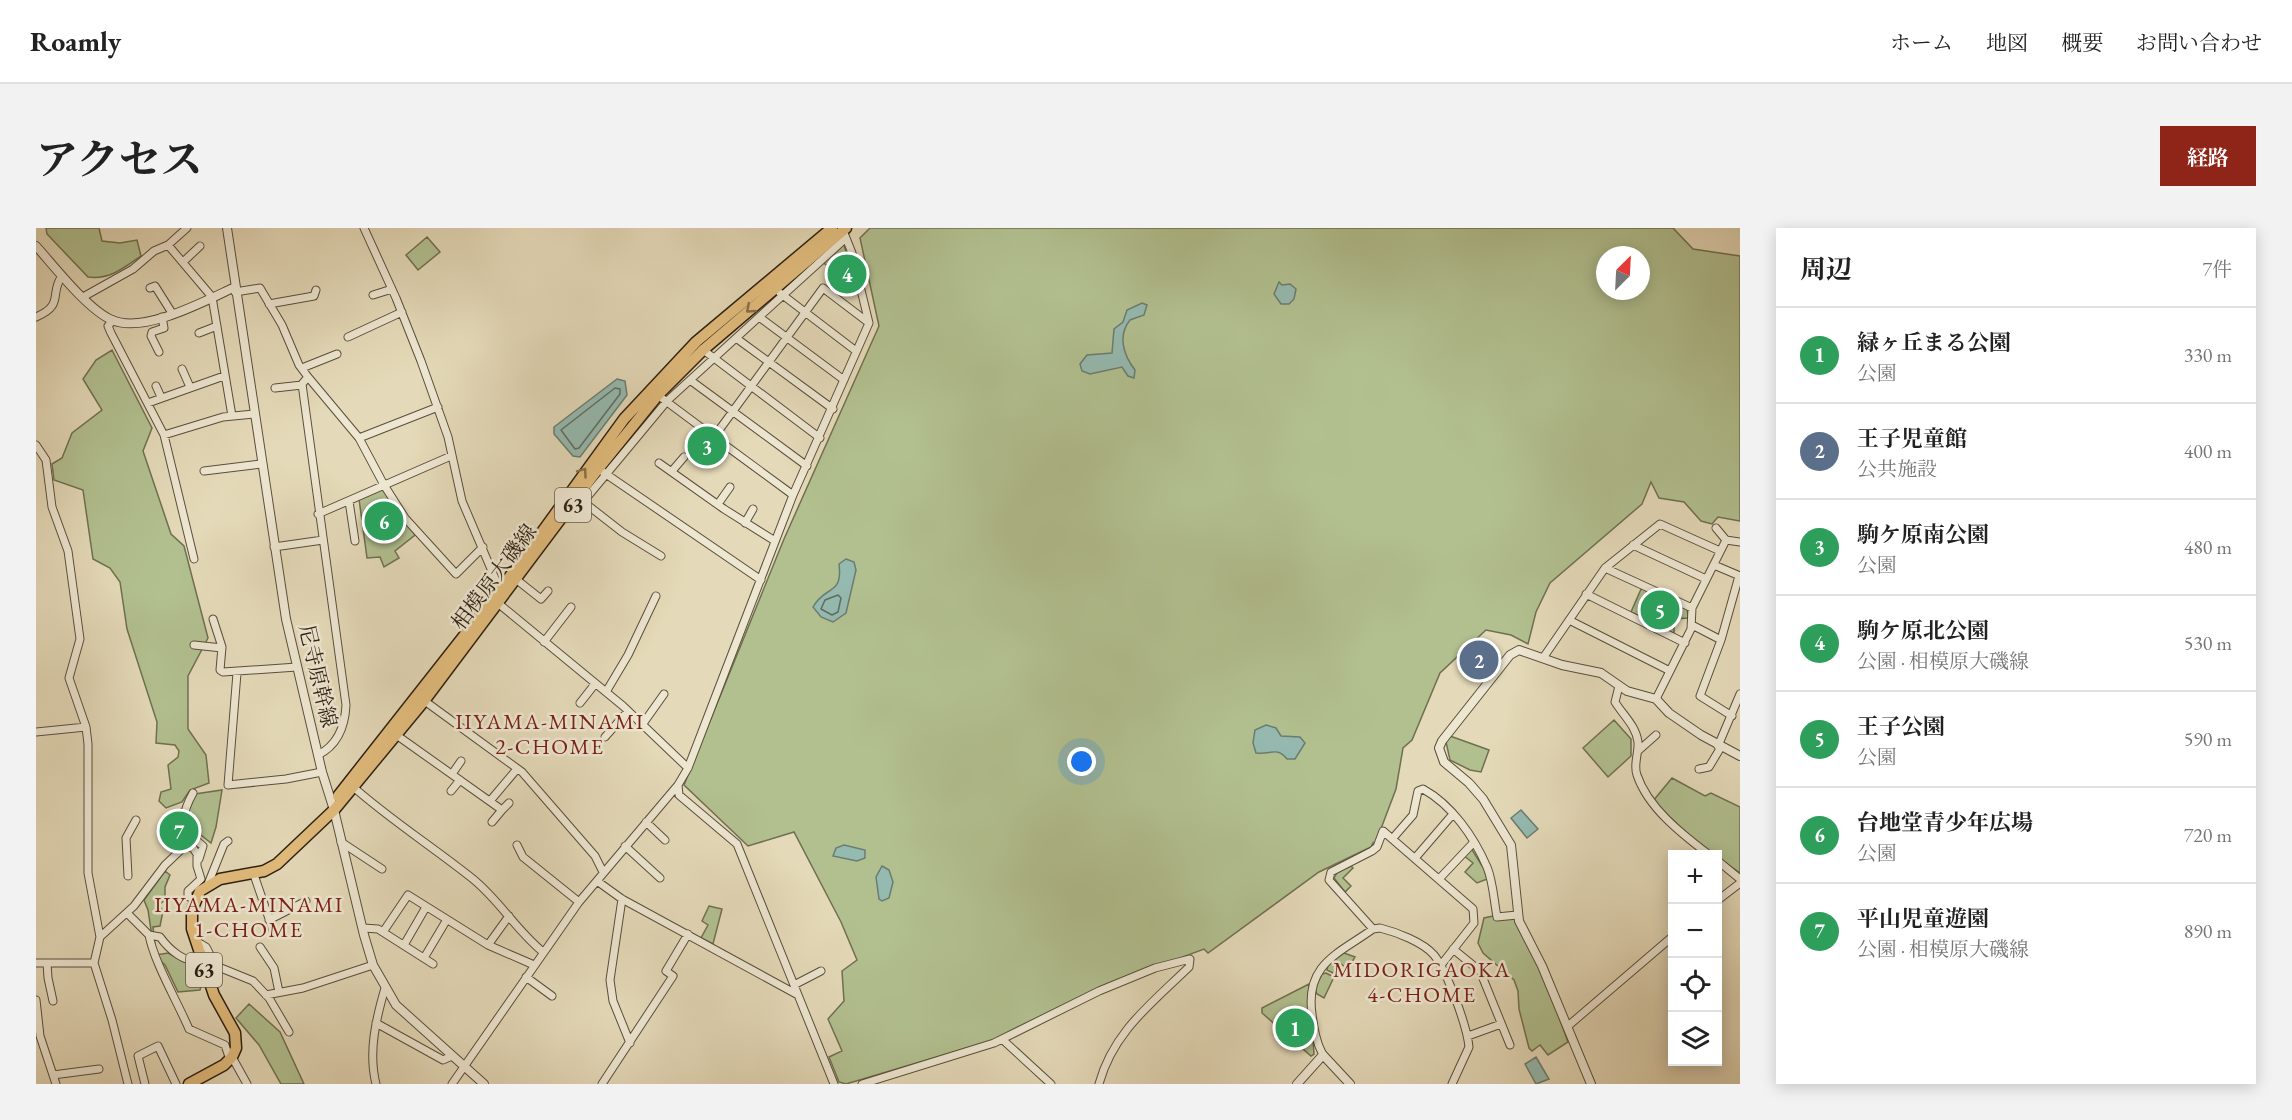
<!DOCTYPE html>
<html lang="ja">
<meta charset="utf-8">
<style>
:root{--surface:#fff;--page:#f2f2f2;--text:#222;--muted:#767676;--line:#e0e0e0;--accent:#8f2418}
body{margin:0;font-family:"EB Garamond","Noto Serif JP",serif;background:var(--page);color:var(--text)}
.controls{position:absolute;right:18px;bottom:18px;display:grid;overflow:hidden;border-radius:0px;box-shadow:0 3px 15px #0003}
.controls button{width:54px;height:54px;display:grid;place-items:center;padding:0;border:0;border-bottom:2px solid var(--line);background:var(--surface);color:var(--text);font:30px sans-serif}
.compass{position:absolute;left:1560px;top:18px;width:54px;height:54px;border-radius:50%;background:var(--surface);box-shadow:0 3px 15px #0003;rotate:24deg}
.you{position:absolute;left:1046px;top:534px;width:21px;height:21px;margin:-15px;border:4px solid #fff;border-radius:50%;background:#1a73e8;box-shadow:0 0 0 9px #1a73e833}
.badge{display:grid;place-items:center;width:39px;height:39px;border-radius:50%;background:var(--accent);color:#fff;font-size:20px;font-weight:700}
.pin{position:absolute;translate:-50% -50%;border:3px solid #fff;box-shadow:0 2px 6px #0006}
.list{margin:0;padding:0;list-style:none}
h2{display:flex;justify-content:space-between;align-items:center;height:78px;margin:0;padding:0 24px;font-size:26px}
h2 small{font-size:20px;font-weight:400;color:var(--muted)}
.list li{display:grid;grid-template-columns:39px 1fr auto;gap:18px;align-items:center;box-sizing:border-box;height:96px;padding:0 24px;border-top:2px solid var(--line)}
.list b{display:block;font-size:22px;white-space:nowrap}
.list p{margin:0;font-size:20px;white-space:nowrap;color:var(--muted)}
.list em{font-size:20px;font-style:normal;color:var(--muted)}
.icon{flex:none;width:33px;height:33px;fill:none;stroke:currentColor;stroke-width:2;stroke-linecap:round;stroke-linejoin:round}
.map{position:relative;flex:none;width:1704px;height:856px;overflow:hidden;border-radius:0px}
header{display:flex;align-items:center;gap:36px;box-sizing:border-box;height:84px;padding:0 30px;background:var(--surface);border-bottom:2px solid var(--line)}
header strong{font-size:28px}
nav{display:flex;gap:33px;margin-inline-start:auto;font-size:21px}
.intro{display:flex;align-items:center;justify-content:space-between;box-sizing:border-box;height:144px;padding:0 36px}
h1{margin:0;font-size:42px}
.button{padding:15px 27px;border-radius:0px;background:var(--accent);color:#fff;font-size:21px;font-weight:700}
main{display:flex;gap:36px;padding:0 36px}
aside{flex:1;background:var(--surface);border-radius:0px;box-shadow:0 3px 15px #0003}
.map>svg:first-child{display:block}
.green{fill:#b2c090;stroke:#6f7051;stroke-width:1.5;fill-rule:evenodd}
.water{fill:#95bab0;stroke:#6b7c71;stroke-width:1.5}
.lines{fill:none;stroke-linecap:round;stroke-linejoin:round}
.shore{stroke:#606c61;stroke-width:1.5}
.minor-casing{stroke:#5a4e3c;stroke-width:9}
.tertiary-casing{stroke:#5a4e3c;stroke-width:10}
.primary-casing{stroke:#2c1f12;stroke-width:13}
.minor{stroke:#ede6d1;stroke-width:7}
.tertiary{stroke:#ede6d1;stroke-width:8}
.primary{stroke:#e2bc7c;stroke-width:10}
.oneway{stroke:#876e47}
.labels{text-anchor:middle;stroke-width:5;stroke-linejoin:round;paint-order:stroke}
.shield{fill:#ede6d1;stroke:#665b4b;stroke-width:1.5}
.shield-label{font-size:20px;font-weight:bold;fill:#2c1f12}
.street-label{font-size:21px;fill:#2c1f12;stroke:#ede6d1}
.neighbourhood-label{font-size:22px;letter-spacing:1.5px;fill:#7a1f14;stroke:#ede6d1}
</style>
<header>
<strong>Roamly</strong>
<nav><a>ホーム</a><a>地図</a><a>概要</a><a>お問い合わせ</a></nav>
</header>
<div class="intro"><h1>アクセス</h1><a class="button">経路</a></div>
<main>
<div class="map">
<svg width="1704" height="856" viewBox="0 0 1704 856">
<rect width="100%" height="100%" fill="#e4d9b8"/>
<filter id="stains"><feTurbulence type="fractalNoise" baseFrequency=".00333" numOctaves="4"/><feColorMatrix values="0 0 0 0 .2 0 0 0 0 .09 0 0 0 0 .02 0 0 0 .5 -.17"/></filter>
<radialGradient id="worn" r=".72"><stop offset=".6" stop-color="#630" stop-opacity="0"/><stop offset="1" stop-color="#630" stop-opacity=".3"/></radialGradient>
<path class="green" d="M10,0H63L66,13L84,15L101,12L105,28C88,40 73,52 52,49L11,6Z
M834,0H1637L1657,21L1704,28V293L1682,289L1676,296L1665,293L1648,274L1623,270L1615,254L1606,276L1514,355L1500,384L1492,416L1475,407L1450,402L1404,445L1376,512L1367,520L1360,561L1338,619L1337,615L1335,619L1283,644L1172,725L1168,721L1063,760L965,810L810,856L803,854L793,829L806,823L792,791L808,773L806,743L821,732L805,694L758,604L712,618L648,557L748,311L843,98L824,10ZM1569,27H1605V63H1569Z
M391,9L404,24L382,42L370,27Z
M807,14L821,58L786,34Z
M76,122L116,200L107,223L135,306L148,318L172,410L152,448V501L170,527L173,555L154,562L146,574L130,580L123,573L125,564L135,561L132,537L142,529L143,523L139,517L120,515L121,494L91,401L84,354L74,340L57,331L47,262L18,252L16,236L26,230L36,205L66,182L47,151L60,132Z
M344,261L348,262L379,307L359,323L363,330L348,339L344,329L331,330L323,271Z
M1606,359L1651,380L1652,390L1638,391V406L1595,384Z
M1578,492L1595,511V528L1572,549L1547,520Z
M1414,508L1453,522L1445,544L1434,542L1414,532L1410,514Z
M1636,550L1669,568L1675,565L1704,579V645L1682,630V626L1670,623L1617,573Z
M186,562L180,599L175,615L152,597L153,577L159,566Z
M147,580L144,599L163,616L162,620L144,612L131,588Z
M1435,620L1448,641L1451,651L1441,655L1429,644L1437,635L1427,627Z
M1315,638L1317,640L1307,650L1315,658L1309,664L1298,650L1302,643Z
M129,643L134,647L129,659V672L123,677L127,683L124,698L117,699L120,727L132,725L164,740L167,751L164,762L142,764L129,737L119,728L112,682L108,672Z
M673,678L686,681L677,716L665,710L672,697L666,693Z
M1457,688L1466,692L1479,689L1505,740L1532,814L1512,827L1504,817L1496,823L1493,820L1483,781L1482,763L1478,752L1447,725L1442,715L1448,690Z
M1308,725L1319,729L1312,741L1302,734L1297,745L1291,742L1292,737Z
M1290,745L1298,749L1288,770L1281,766L1279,761L1286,746Z
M1273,756L1278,826L1275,828L1226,785V780Z
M213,776L244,804L268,856H245L223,817L200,790Z"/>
<path class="water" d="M1243,54L1246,57L1254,56L1260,61L1258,71L1253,76H1245L1238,66Z
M1106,75L1111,77L1108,87L1094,92C1081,108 1088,128 1099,142L1098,150L1092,148L1086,139L1054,146L1046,143L1044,136L1051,127L1076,125L1078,101L1087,94L1091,82Z
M581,151L589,153L591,167L544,229L537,228L518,206V199Z
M810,331L818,334L820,342L810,385L797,394L785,389L777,379C789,357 807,368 803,336Z
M1230,497L1240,500L1245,508L1264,509L1269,515L1259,531H1251C1241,518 1235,527 1220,525L1217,515L1219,502Z
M1485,582L1502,601L1491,610L1475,590Z
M808,617L829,622V630L821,633L797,628L800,620Z
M846,638L853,642L857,654L853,670L846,673L843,671L840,649Z
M1500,829L1513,851L1500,856L1489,836Z"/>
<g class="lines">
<path class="shore" d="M579,160L584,161V166L543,220L539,221L525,202Z
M802,367L805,370L802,384L796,387L785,381L789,372Z"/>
<g class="minor-casing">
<path id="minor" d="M328,0L360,70L385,133L412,209L426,273L464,362L463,376L587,478L652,540
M132,17L176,69L196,188
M147,34L164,18
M114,60L119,58L136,85
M199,64L224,60L246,97L263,137L272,149L266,156L310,477C309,498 302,517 282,527
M744,65L820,123
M337,67L356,61
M47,69L97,41L118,23L132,17L151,0
M233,76L278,68L280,62
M0,89C29,77 13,65 26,48
M723,89L810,10
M77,92L72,98L75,105L128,207L158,331
M163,105L181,98
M312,109L366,84
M700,110L797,181
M666,121L784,210
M123,124L115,108L116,104L128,100L126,89
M266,140L301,126
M146,141L154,159
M272,149L323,210L348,257L369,290L420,346L447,319
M654,152L771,238
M120,158L125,169
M239,160L266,157
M627,171L678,209
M112,175L188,148
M128,207L187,189L218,186
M323,210L402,179
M0,217L10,232L16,279L32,323L44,411L33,450L50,499L52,516V645L64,709L58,735H0
M623,235L688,281L739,313
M168,243L225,236
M636,243L648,229
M567,244L725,352
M757,267L678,209L787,60L833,95
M545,272L586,304L625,328
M313,273L319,313
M547,274L631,173L723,89L808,152
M682,276L694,259
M282,286L415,228
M709,295L717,281
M1680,300L1690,312
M1597,317L1670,351
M238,319L287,312
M1678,337L1704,348
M1569,340L1656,380
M481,352L505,371L512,363
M1550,366L1649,415
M177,391L186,419L184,442L187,444L261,439
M1533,392L1634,443
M1656,397L1685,412
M508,414L535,379
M158,417L186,420
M1507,430L1569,340L1624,296L1684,323
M201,445L192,557L250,551L286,544
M1583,458L1579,474C1587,487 1600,498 1602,514C1603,525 1597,537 1601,547C1612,580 1646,606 1672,626
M570,464L592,427L620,368
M386,471L486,544L559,628L567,644
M1620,471L1655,401L1656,380L1690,312L1704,314
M544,475L559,456
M1696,488L1664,468L1685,412L1703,348
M606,497L628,466
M0,504L50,499
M359,506L466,582L456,594
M569,509L592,483
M1682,518L1704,466
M1602,523L1620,507
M1663,541L1673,539L1685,519
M416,546L425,533
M315,557C353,591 397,619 437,651C464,673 480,702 507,724
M642,557L643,567L701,616L798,856
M415,563L424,552
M157,565C143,590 145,601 167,618L163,631
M454,573L481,541
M466,582L473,575
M610,594L629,612
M1357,610L1377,587L1382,563L1387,561C1416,577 1438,609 1451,639C1457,653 1458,673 1461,689L1481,687
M305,614L346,641
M481,617L487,629L543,674
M589,618L624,650
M1380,629L1417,586
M1682,633L1704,651
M217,644L238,705
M92,648L90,610L100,592
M1404,650L1438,614
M561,653L586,671L762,767
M172,656L188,616L192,613
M586,671L574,752L577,773L594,815
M1682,672L1704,655
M91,685L113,707
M233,692L270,673
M327,700L342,701L397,736
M1337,701L1293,652L1295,644L1336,623L1341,619L1347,603L1437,681L1438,695L1405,737
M347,704L372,667L452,717L473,688
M64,709L98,678L129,637L149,618L157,620L161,626V638L165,651L152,663V668L159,673
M160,713L170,719L180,738L217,753L233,770L253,804
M368,717L390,679
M452,717L498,737
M224,719L238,740L243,764
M1417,721L1444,743L1474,817
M164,730C150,738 132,720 124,709L113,707C118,734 141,773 153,801L189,817L194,832
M388,730L410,693
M11,735L12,750L17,773
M58,735L76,792L92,856
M490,749L516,768
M758,757L785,743
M230,767L267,760L337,737
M0,772L4,808L20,856
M340,795L407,832L416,828
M1532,798L1636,709
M1432,808L1465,796
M967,812L1015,856
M1287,827C1280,814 1278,801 1276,786C1269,736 1302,726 1337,701L1344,700C1360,704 1387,714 1398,727C1411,743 1431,798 1433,819L1416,856
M196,829L211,856
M17,847L63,841
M109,856L102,828L122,818L140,856
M340,856C332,824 340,791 349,760
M416,856L543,674L642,557L652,540L757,267L833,95L816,25L806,0
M566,856L637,748L630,743L652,706
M826,856L958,815L1063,763L1119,740L1154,731L1153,739C1116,775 1077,804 1063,856"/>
</g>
<g class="tertiary-casing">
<path id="tertiary" d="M191,0L250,391L286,544L298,582L328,707L337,737L360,777L448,856
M0,18C18,38 52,82 76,92C108,106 169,73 199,59
M1261,856L1287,827L1314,856
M1555,856L1506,738L1483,693L1475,617L1447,571L1433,555L1408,534L1403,520L1406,513L1474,427L1483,422L1526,437L1565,445L1591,463L1620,471L1633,485L1665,507L1704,528"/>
</g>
<g class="primary-casing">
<path id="primary" d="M302,568L464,362L588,191L660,114L796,0
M153,856L188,837L196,829L200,820L199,805L178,767L156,701V682L164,663L184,651L228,643L241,636L298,582L388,473L562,241L622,167L667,122L810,0"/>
</g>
<use href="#minor" class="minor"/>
<use href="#tertiary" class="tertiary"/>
<use href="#primary" class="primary"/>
</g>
<defs><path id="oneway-chevron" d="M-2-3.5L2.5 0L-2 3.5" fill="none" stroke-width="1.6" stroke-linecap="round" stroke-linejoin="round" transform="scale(1.5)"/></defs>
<g class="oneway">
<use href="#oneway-chevron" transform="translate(714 81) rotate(139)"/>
<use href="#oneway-chevron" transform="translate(547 244) rotate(-54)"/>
</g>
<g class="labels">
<g class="shield">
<rect x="519" y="260" width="36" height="34" rx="4.5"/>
<rect x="150" y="725" width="36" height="34" rx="4.5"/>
</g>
<g class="shield-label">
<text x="537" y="284">63</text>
<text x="168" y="749">63</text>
</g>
<g class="street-label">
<text transform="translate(458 349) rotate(-53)" y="7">相模原大磯線</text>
<text transform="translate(282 448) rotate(77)" y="7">尼寺原幹線</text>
</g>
<g class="neighbourhood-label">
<text x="514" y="501">IIYAMA-MINAMI<tspan x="514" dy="25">2-CHOME</tspan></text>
<text x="213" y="684">IIYAMA-MINAMI<tspan x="213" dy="25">1-CHOME</tspan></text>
<text x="1386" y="749">MIDORIGAOKA<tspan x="1386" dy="25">4-CHOME</tspan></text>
</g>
</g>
<rect width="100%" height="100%" filter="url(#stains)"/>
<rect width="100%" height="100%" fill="url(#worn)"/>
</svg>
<div class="controls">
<button>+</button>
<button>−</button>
<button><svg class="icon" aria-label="locate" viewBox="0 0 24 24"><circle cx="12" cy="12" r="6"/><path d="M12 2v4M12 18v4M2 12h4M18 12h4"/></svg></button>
<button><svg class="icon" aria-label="layers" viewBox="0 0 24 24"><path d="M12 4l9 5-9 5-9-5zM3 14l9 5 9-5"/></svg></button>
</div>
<svg class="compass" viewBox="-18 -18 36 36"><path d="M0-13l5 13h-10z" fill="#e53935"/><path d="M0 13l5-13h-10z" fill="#767676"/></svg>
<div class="you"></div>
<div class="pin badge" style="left:1259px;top:800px;background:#2e9e5b">1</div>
<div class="pin badge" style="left:1443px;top:432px;background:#5c6f8a">2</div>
<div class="pin badge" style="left:671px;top:218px;background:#2e9e5b">3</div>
<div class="pin badge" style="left:811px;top:46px;background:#2e9e5b">4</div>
<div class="pin badge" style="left:1624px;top:382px;background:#2e9e5b">5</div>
<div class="pin badge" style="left:348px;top:293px;background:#2e9e5b">6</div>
<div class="pin badge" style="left:143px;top:603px;background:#2e9e5b">7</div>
</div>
<aside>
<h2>周辺<small>7件</small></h2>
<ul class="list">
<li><span class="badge" style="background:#2e9e5b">1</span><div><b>緑ヶ丘まる公園</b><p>公園</p></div><em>330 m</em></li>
<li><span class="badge" style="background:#5c6f8a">2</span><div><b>王子児童館</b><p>公共施設</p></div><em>400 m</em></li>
<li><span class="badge" style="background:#2e9e5b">3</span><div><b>駒ケ原南公園</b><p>公園</p></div><em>480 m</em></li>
<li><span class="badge" style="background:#2e9e5b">4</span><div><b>駒ケ原北公園</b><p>公園 · 相模原大磯線</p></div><em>530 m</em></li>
<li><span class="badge" style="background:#2e9e5b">5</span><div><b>王子公園</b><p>公園</p></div><em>590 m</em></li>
<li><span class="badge" style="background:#2e9e5b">6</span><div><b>台地堂青少年広場</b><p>公園</p></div><em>720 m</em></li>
<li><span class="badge" style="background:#2e9e5b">7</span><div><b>平山児童遊園</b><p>公園 · 相模原大磯線</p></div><em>890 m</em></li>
</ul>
</aside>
</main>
